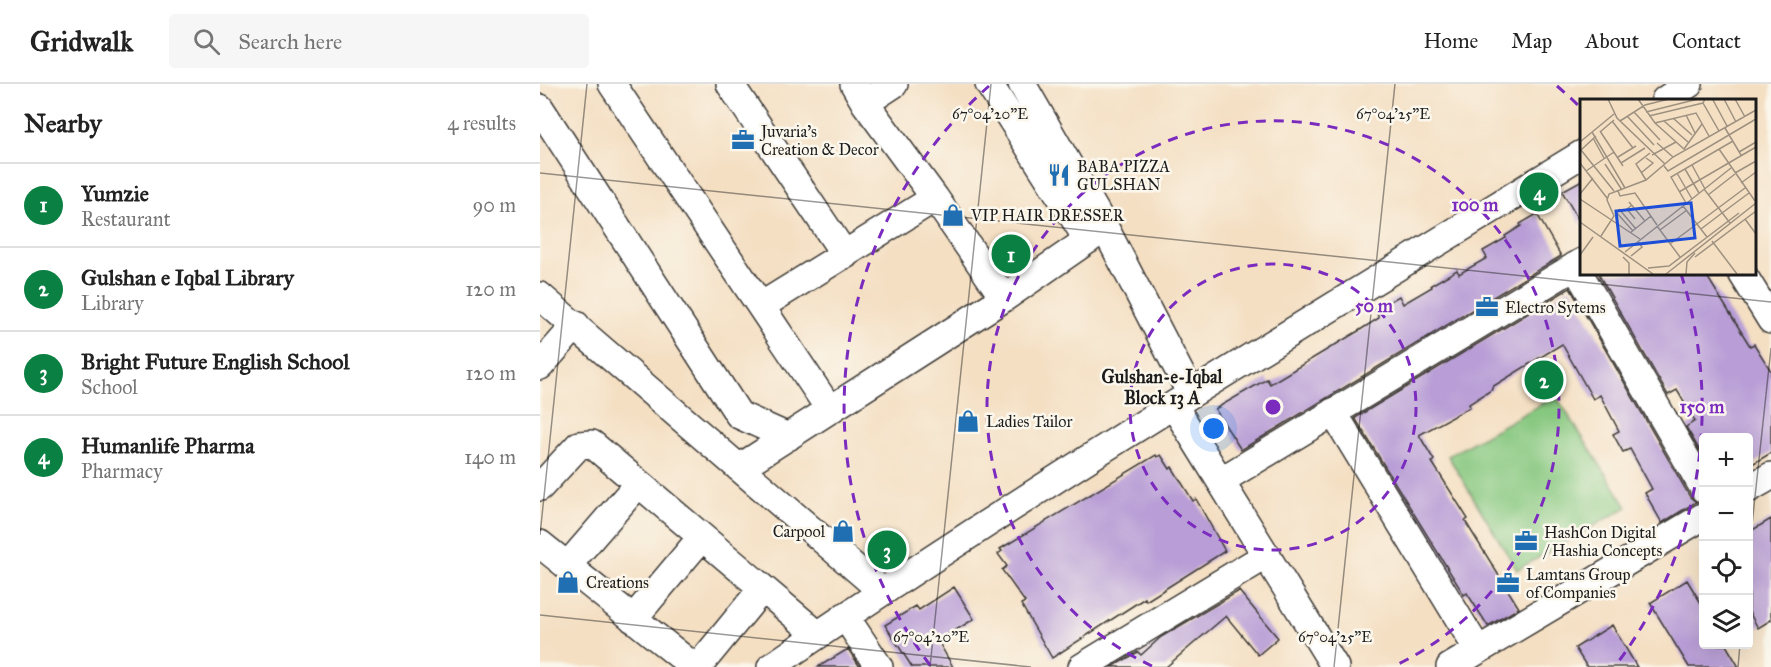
<!DOCTYPE html>
<meta charset="utf-8">
<style>
:root{--surface:#fff;--page:#f6f6f6;--text:#222;--muted:#767676;--line:#e0e0e0;--accent:#0b8043}
body{margin:0;font-family:"IM FELL Great Primer",serif;background:var(--page);color:var(--text)}
.controls{position:absolute;right:18px;bottom:18px;display:grid;overflow:hidden;border-radius:6px;box-shadow:0 6px 24px #0002}
.controls button{width:54px;height:54px;display:grid;place-items:center;padding:0;border:0;border-bottom:2px solid var(--line);background:var(--surface);color:var(--text);font:30px sans-serif}
.you{position:absolute;left:674px;top:345px;width:21px;height:21px;margin:-15px;border:4px solid #fff;border-radius:50%;background:#1a73e8;box-shadow:0 0 0 9px #1a73e833}
.badge{display:grid;place-items:center;width:39px;height:39px;border-radius:50%;background:var(--accent);color:#fff;font-size:20px;font-weight:700}
.pin{position:absolute;translate:-50% -50%;border:3px solid #fff;box-shadow:0 2px 6px #0006}
.list{margin:0;padding:0;list-style:none}
h2{display:flex;justify-content:space-between;align-items:center;height:78px;margin:0;padding:0 24px;font-size:26px}
h2 small{font-size:20px;font-weight:400;color:var(--muted)}
.list li{display:grid;grid-template-columns:39px 1fr auto;gap:18px;align-items:center;box-sizing:border-box;height:84px;padding:0 24px;border-top:2px solid var(--line)}
.list b{display:block;font-size:22px;white-space:nowrap}
.list p{margin:0;font-size:20px;white-space:nowrap;color:var(--muted)}
.list em{font-size:20px;font-style:normal;color:var(--muted)}
.icon{flex:none;width:33px;height:33px;fill:none;stroke:currentColor;stroke-width:2;stroke-linecap:round;stroke-linejoin:round}
.map{position:relative;flex:none;width:1231px;height:583px;overflow:hidden}
header{display:flex;align-items:center;gap:36px;box-sizing:border-box;height:84px;padding:0 30px;background:var(--surface);border-bottom:2px solid var(--line)}
header strong{font-size:28px}
nav{display:flex;gap:33px;margin-inline-start:auto;font-size:21px}
.search{width:420px;height:54px;background:var(--page);display:flex;align-items:center;gap:15px;box-sizing:border-box;padding:0 21px;border-radius:6px;color:var(--muted);font-size:22px}
main{display:flex}
aside{flex:1;background:var(--surface)}
.map>svg:first-child{display:block}
.green{fill:#87c880;stroke:#52724e;stroke-width:1.5}
.building{fill:#b89dd6}
.lines{fill:none;stroke-linecap:round;stroke-linejoin:round}
.minor-casing{stroke:#3c3935;stroke-width:30}
.minor{stroke:#fff;stroke-width:27}
.ticks{fill:none;stroke:#1c1c1c;stroke-width:1.5;stroke-opacity:0.45}
.ring{fill:none;stroke:#7b2cbf;stroke-width:3;stroke-dasharray:10 8}
.labels{text-anchor:middle;stroke-width:5;stroke-linejoin:round;paint-order:stroke}
.poi-label{font-size:16px;fill:#1c1c1c;stroke:#fbf7ec;text-anchor:start}
.neighbourhood-label{font-size:18px;font-weight:bold;fill:#1c1c1c;stroke:#fbf7ec}
.inset-road{fill:none;stroke:#9e9180;stroke-width:1.5}
.view{fill:#1d4ed8;fill-opacity:0.15;stroke:#1d4ed8;stroke-width:3}
.inset-edge{fill:none;stroke:#1c1c1c;stroke-width:3}
.ticks-label{font-size:15px;text-anchor:middle;fill:#1c1c1c;stroke:#fbf7ec;stroke-width:5;stroke-linejoin:round;paint-order:stroke}
.centre{fill:#7b2cbf;stroke:#fbf7ec;stroke-width:3}
.ring-label{font-size:18px;text-anchor:middle;font-weight:bold;fill:#7b2cbf;stroke:#fbf7ec;stroke-width:5;stroke-linejoin:round;paint-order:stroke}
</style>
<header>
<strong>Gridwalk</strong>
<div class="search"><svg class="icon" aria-label="search" viewBox="0 0 24 24"><circle cx="10" cy="10" r="6"/><path d="M15 15l6 6"/></svg>Search here</div>
<nav><a>Home</a><a>Map</a><a>About</a><a>Contact</a></nav>
</header>
<main>
<aside>
<h2>Nearby<small>4 results</small></h2>
<ul class="list">
<li><span class="badge">1</span><div><b>Yumzie</b><p>Restaurant</p></div><em>90 m</em></li>
<li><span class="badge">2</span><div><b>Gulshan e Iqbal Library</b><p>Library</p></div><em>120 m</em></li>
<li><span class="badge">3</span><div><b>Bright Future English School</b><p>School</p></div><em>120 m</em></li>
<li><span class="badge">4</span><div><b>Humanlife Pharma</b><p>Pharmacy</p></div><em>140 m</em></li>
</ul>
</aside>
<div class="map">
<svg width="1231" height="583" viewBox="0 0 1231 583">
<rect width="100%" height="100%" fill="#fbf7ec"/>
<filter id="ink" filterUnits="userSpaceOnUse"><feTurbulence type="fractalNoise" baseFrequency=".0167" numOctaves="2"/><feDisplacementMap in="SourceGraphic" scale="12" xChannelSelector="R" yChannelSelector="G"/><feConvolveMatrix kernelMatrix="1 2 1 2 8 2 1 2 1" color-interpolation-filters="sRGB"/></filter>
<filter id="wash" filterUnits="userSpaceOnUse"><feTurbulence type="fractalNoise" baseFrequency=".008" numOctaves="4" result="noise"/><feDisplacementMap in="SourceGraphic" scale="24" xChannelSelector="R" yChannelSelector="G"/><feGaussianBlur stdDeviation="1.35" result="paint"/><feColorMatrix in="noise" values="0 0 0 0 0 0 0 0 0 0 0 0 0 0 0 0 0 1.4 0 .05"/><feComposite in="paint" operator="in"/></filter>
<g filter="url(#wash)">
<rect width="100%" height="100%" fill="#f4dfc3"/>
<path class="green" d="M1016,312L1087,423L977,486L908,372Z"/>
<g id="blocks">
<path class="building" d="M1042,96V142L1022,107Z
M997,130L1021,172L701,366L675,325L727,295L730,300L820,246L839,234L835,226L859,212L863,220L892,203L891,201L917,186L919,190L947,174L943,167L966,154L965,152L981,142L980,140Z
M1063,189H1165L1210,262L1214,260L1231,287V369L1209,382V354H1164V366L1160,367L1146,343L1155,337L1137,306L1128,311L1059,191Z
M1030,204L1150,413L1156,418L1122,439L1105,409L1112,405L1090,365L1083,368L1073,350L1079,347L1060,311L1053,315L1022,260L952,303L953,305L929,320L930,323L879,351L894,376L892,378L928,435L925,437L979,524L948,542L927,509L924,511L815,334Z
M616,371L617,373L621,371L630,385L632,383L653,417L656,415L685,467L606,517L605,514L512,574L481,520L485,518L462,486L467,482L458,470L462,467L460,465Z
M1231,435V536L1218,544L1209,528V448Z
M1147,496L1164,524V561H1186L1199,583H1149L1110,519Z
M414,503L434,535L398,557L413,583H372L345,541L376,522L379,526Z
M699,507L738,554L718,571L686,532L626,583H572L598,568L601,571L621,553Z
M1072,541L1097,583H1047L1035,564Z
M308,565L320,583H278Z"/>
</g>
</g>
<g filter="url(#ink)">
<use href="#blocks" fill-opacity="0" stroke="#3c3935" stroke-width="1.5"/>
<g class="lines">
<g class="minor-casing">
<path id="minor" d="M72,0L290,326
M190,0L305,171
M314,0L325,19L395,114L464,214
M449,0L548,156
M482,0L565,144L651,310
M1125,16L1149,0
M325,19L354,0
M0,24L199,331L248,353
M1035,182L1164,405
M1202,189L1231,236
M0,212L342,507
M221,222L395,114
M0,282L36,241
M634,322L795,583
M793,328L938,566
M199,384L464,214L565,144
M682,396L1042,178
M0,403L39,361L52,360L278,551
M1208,405L1231,392
M0,460L154,583
M27,482L98,400
M305,532L339,583
M93,535L161,454
M158,583L222,505
M231,583C495,402 769,237 1042,70
M542,583L727,471
M910,583L1164,432"/>
</g>
<use href="#minor" class="minor"/>
</g>
</g>
<path class="ticks" d="M0,89L1231,218M0,451L47,0M1208,478L1231,264M0,531L491,583M390,583L451,0M794,583L855,0M1198,583L1200,560"/>
<g class="ring">
<circle cx="733" cy="323" r="143"/>
<path d="M612 582A286 286 0 1 1 854 582"/>
<path d="M390 581A429 429 0 0 1 449 2M1017 2A429 429 0 0 1 1042 25M1141 190A429 429 0 0 1 1076 581"/>
</g>
<defs>
<g id="office-bare" transform="scale(1.8)"><path d="M-6-3h4V-5.5h4V-3h4V5H-6ZM-1-4.5V-3h2v-1.5ZM-6 0V1H6V0Z" fill="#1f6fb2" stroke="#fbf7ec" stroke-width="2.5" paint-order="stroke"/></g>
<g id="restaurant-bare" transform="scale(1.8)"><path d="M-5-6h1v4h1v-4h1v4h1v-4h1v5L-1.5 .5V6h-2V.5L-5-1ZM5-6V6H3V1.5H1.5Q1.5-4 5-6Z" fill="#1f6fb2" stroke="#fbf7ec" stroke-width="2.5" paint-order="stroke"/></g>
<g id="shop-bare" transform="scale(1.8)"><path d="M-5-2.5h2.3a2.7 3.5 0 0 1 5.4 0H5L5.5 6h-11ZM-1.5-2.5h3a1.5 2.3 0 0 0-3 0Z" fill="#1f6fb2" stroke="#fbf7ec" stroke-width="2.5" paint-order="stroke"/></g>
</defs>
<g fill-rule="evenodd">
<use href="#office-bare" x="203" y="56"/>
<use href="#restaurant-bare" x="519" y="91"/>
<use href="#shop-bare" x="413" y="131"/>
<use href="#office-bare" x="947" y="223"/>
<use href="#shop-bare" x="428" y="337"/>
<use href="#shop-bare" x="303" y="447"/>
<use href="#office-bare" x="986" y="457"/>
<use href="#shop-bare" x="28" y="498"/>
<use href="#office-bare" x="968" y="499"/>
</g>
<g class="labels">
<g class="poi-label">
<text x="221" y="53">Juvaria's<tspan x="221" dy="18">Creation &amp; Decor</tspan></text>
<text x="537" y="88">BABA PIZZA<tspan x="537" dy="18">GULSHAN</tspan></text>
<text x="431" y="137">VIP HAIR DRESSER</text>
<text x="965" y="229">Electro Sytems</text>
<text x="446" y="343">Ladies Tailor</text>
<text x="285" y="453" text-anchor="end">Carpool</text>
<text x="1004" y="454">HashCon Digital<tspan x="1004" dy="18">/ Hashia Concepts</tspan></text>
<text x="986" y="496">Lamtans Group<tspan x="986" dy="18">of Companies</tspan></text>
<text x="46" y="504">Creations</text>
</g>
<g class="neighbourhood-label">
<text x="622" y="299">Gulshan-e-Iqbal<tspan x="622" dy="21">Block 13 A</tspan></text>
</g>
</g>
<g transform="translate(1040 15)">
<rect width="176" height="176" fill="#f4dfc3"/>
<path class="inset-road" d="M28,0L37,19L85,65M58,0L75,24L105,51M125,0L123,4L139,32M144,0L156,23M155,0L165,18M133,1L147,27M54,13L80,41M66,13L118,0M106,16L115,34M47,17L74,46M69,17L123,4M93,19L112,36M32,22L53,49M40,22L65,6L89,0M84,22L108,43M75,24L116,14L129,37M145,29L161,56M20,32L43,67M12,33L45,89M20,33L34,21M16,37L1,51L34,92M13,39L24,59M0,43L34,15M77,44L93,58M104,50L122,25M139,50L175,102M159,53L176,43M72,56L96,43M38,58L56,47M0,64L27,99M41,64L65,49M25,65L42,91M112,66L125,90M84,67L88,72L176,20M105,70L119,94M6,72L34,53M61,74L73,64L66,59M97,74L112,100M155,74L176,62M66,81L56,65L70,54M161,84L176,73M124,90L150,124M38,92L40,97L55,94L77,126M99,93L176,48M0,95L13,79M128,96L155,75M0,100L60,140M49,103L65,122M106,104L91,78L153,42M52,106L47,110L55,120M103,107L127,138M39,110L56,130M36,113L53,132M142,114L169,94M165,120L176,135M0,123L73,175M77,127L100,158M121,130L142,114M80,131L107,111M50,134L71,117M21,137L34,117L27,101L29,95L66,81L93,58L176,11M132,142L157,175M90,145L165,89M45,153L151,69M0,156L13,138M51,157L62,148L58,142M43,158L49,164V175M115,158L176,112M68,169L89,167L159,114M86,175L176,104M106,175L107,163L115,154"/>
<path class="view" d="M111,104L115,139L40,147L36,112Z"/>
<rect width="176" height="176" class="inset-edge"/>
</g>
<g class="ticks-label">
<text x="450" y="35">67°04'20"E</text>
<text x="853" y="35">67°04'25"E</text>
<text x="391" y="558">67°04'20"E</text>
<text x="795" y="558">67°04'25"E</text>
</g>
<circle cx="733" cy="323" r="9" class="centre"/>
<g class="ring-label">
<text x="935" y="127">100 m</text>
<text x="834" y="228">50 m</text>
<text x="1162" y="329">150 m</text>
</g>
</svg>
<div class="controls">
<button>+</button>
<button>−</button>
<button><svg class="icon" aria-label="locate" viewBox="0 0 24 24"><circle cx="12" cy="12" r="6"/><path d="M12 2v4M12 18v4M2 12h4M18 12h4"/></svg></button>
<button><svg class="icon" aria-label="layers" viewBox="0 0 24 24"><path d="M12 4l9 5-9 5-9-5zM3 14l9 5 9-5"/></svg></button>
</div>
<div class="you"></div>
<div class="pin badge" style="left:471px;top:170px">1</div>
<div class="pin badge" style="left:1004px;top:296px">2</div>
<div class="pin badge" style="left:347px;top:466px">3</div>
<div class="pin badge" style="left:999px;top:108px">4</div>
</div>
</main>
